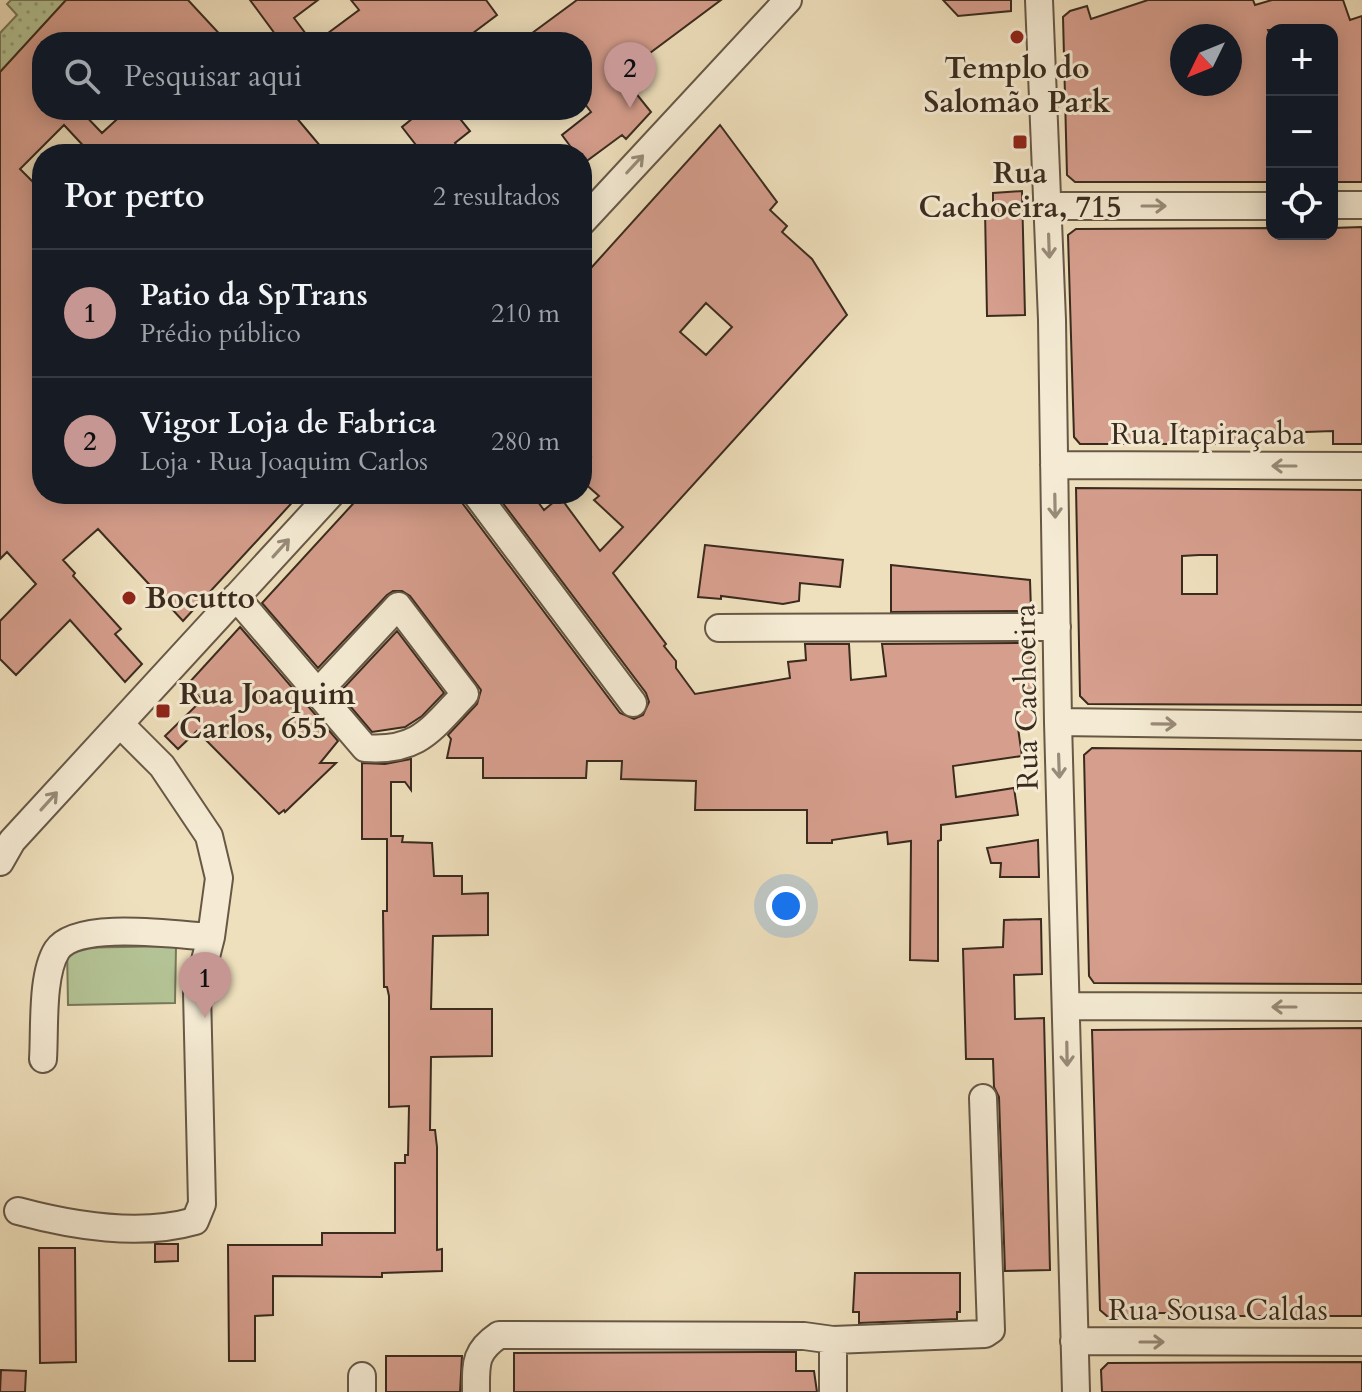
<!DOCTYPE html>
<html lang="pt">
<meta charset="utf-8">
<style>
:root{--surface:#171b24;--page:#242831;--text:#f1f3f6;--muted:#9ea1a6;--line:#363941;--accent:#c59692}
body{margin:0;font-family:Cardo,serif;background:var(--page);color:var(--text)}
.controls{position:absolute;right:24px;top:24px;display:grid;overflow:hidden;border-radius:16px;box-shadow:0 4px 20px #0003}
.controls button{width:72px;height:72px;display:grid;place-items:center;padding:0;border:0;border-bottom:2px solid var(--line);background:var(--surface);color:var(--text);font:40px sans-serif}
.compass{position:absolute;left:1170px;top:24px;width:72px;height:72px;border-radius:50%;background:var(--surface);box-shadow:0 4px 20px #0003;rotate:227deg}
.you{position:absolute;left:786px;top:906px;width:28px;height:28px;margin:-20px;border:6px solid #fff;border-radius:50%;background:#1a73e8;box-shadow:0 0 0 12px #1a73e833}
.badge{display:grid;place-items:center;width:52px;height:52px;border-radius:50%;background:var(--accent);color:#111;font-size:26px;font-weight:700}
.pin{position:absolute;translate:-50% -66px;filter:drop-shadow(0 2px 4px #0008)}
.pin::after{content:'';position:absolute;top:42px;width:28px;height:24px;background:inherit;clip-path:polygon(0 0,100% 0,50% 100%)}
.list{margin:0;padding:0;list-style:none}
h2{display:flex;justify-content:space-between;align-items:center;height:104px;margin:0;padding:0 32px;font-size:34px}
h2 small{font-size:26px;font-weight:400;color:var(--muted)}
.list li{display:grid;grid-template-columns:52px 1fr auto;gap:24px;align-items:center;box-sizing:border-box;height:128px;padding:0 32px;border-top:2px solid var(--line)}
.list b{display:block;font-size:30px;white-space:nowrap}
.list p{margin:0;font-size:26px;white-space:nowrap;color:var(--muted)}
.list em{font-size:26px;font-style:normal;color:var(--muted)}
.icon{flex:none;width:44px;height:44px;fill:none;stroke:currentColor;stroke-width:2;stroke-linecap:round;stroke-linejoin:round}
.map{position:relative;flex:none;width:1362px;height:1392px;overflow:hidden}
.search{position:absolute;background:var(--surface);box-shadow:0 4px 20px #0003;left:32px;top:32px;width:560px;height:88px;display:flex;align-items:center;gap:20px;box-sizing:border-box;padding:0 28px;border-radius:32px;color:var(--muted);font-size:30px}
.panel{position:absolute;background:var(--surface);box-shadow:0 4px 20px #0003;left:32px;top:144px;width:560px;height:360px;border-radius:32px}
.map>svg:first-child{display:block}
.green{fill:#b4c395;stroke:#77775a;stroke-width:2}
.garden{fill:url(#garden-dots);stroke:#77775a;stroke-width:2}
.building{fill:#d69e8d;stroke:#3a2b1e;stroke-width:2;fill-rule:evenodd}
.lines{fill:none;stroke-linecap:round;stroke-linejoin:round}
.minor-casing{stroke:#675846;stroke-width:30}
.minor{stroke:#f5ebd4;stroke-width:26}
.oneway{stroke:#988b79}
.poi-dot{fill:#8f2418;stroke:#f5ebd4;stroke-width:3}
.labels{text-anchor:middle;stroke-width:6;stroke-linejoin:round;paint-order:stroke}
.poi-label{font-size:30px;font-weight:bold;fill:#3a2b1e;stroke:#f5ebd4}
.street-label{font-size:30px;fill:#3a2b1e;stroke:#f5ebd4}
</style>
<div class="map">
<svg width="1362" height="1392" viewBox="0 0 1362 1392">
<defs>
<pattern id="garden-dots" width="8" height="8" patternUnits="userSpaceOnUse" patternTransform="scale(2)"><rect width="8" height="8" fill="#b4c395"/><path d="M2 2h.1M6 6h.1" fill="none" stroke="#939f79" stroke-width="1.8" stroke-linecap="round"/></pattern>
</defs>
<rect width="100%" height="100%" fill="#efe0bd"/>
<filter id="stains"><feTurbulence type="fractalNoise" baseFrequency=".0025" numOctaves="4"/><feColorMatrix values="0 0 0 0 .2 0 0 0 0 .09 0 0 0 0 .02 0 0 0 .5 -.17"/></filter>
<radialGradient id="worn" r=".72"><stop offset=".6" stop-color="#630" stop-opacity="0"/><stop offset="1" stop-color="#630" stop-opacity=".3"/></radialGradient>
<path class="green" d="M176,946L175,1003L68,1005L67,948Z"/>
<path class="garden" d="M11,0H66L0,72V33L17,15L7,4Z"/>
<path class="building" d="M66,0H188L227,42H42V110H80L102,133L127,110H290L327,154H91L64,125L20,169L42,191V494H300L183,621L98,529L63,560L75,573L73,576L121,629L115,634L142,664L125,682L70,620L16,675L0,659V621L36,584L7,552L0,559V72Z
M250,0H318L294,18L312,42H281Z
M351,0H486L497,15L461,42H316L359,10Z
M577,0H721L646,56L652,64L636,77L638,80L630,86L651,112L626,139L622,135L584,163L582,154H576L562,135L591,112L582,100V42H520Z
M943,0H1011V11L958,16Z
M1148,0H1253L1255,5L1272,0H1343L1350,20L1362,16V182H1337V176H1334L1332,30H1268L1272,41V182H1075L1067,175L1063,17L1070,11L1087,6L1091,19ZM1182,36H1230V84H1182Z
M423,110H453L470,131L455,143L463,154H423L402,127Z
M720,125L777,202L770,210L787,226L782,232L812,259L847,315L613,573L666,644L664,646L676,661V668L695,694L790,678L788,662L806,660L805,644H849L851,680L886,676L882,644L1031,643L1034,726L1018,728L1022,756L953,766L956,797L1014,788L1018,815L941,825V840L938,841V961L910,960L911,841L888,844L887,832L832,840V843H807V810H695L696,781L621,779L622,761H587L586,778H483V758H447L451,739L448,735L477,704L481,690L410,596L402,591H393L387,595L318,668L262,603L362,494H460L463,504L620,713L634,719L643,715L649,702L646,693L496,494H532L544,510L560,497L600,551L623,527L594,500L599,496L582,481V466L591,457L582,449V278ZM706,303L732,327L706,355L680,332Z
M1022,191L1025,315L987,316L985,210H993V193Z
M1362,227V444H1333V431L1252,434V444H1080L1074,437L1068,235L1076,229L1272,228V234H1332V228Z
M1076,488L1362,490V705L1088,704L1080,696ZM1199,555H1217V594H1182V556Z
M705,545L843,560L840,587L800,583L799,601L783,604L721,596V599L698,597Z
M891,565L1030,580L1031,611L891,612Z
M240,627L338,741L320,763H336L285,812L284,810L279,814L197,731L178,749L165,736L202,700L187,685Z
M397,631L444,693L422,716L405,727L372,732L339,693Z
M1092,748L1362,751V984L1094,983L1089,976L1084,755Z
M411,759V790L405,782H391V836H403L402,842L432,843L434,876H462V894L488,893V935L433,936L431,1009H492V1056L431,1057L430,1130H435L437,1147V1250L442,1249V1271L382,1273V1277L273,1276V1315L255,1316V1361H229L228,1245H322V1233H395V1163H405V1155H408L409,1106L389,1107V996L387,987H384L383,911H387V839H362V763L385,764Z
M1038,840L1039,877H1000L1001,863H991L987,848Z
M1041,919L1042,974L1014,975L1015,1019L1044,1018L1050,1270L1005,1271L999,1097L994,1087L993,1059H966L963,949L1003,947L1004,920Z
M1362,1028V1316H1212V1306L1180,1307V1313H1158V1316L1108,1317L1100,1310L1092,1030Z
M155,1244H178V1261L155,1262Z
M39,1248H75L76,1362L40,1363Z
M855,1273H960V1312H957V1319L859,1323V1312H853Z
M796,1352V1371H814L817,1392H514V1353Z
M386,1356H462L460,1392H386Z
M1362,1362V1392H1102L1101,1370L1108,1363Z
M1,1370L26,1371L25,1392H0Z"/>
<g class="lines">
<g class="minor-casing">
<path id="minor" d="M1039,0L1052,320L1058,722L1076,1392
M1332,205H1362
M1048,206H1272
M582,222L788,0
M1054,465L1362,466
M476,494L633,703
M236,597L365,748C419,752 431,729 465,694L398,606L318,692
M719,628L1057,627
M1058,722L1362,726
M0,862L12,841L331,494
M1066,1006L1362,1007
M43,1059C45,1030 41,975 57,950C77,920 177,935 211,937
M18,1211C74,1226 139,1237 195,1221L202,1204L197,992L211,937L219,878L209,836L162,766L120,724
M833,1340L985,1334L991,1330L983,1098
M1074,1341L1362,1342
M362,1376V1392
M476,1392C476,1364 474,1352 499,1335L804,1336L833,1340V1392"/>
</g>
<use href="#minor" class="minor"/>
</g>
<defs><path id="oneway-shaft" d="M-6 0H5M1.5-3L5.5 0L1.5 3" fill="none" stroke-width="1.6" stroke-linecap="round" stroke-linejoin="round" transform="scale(2)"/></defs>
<g class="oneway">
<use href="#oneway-shaft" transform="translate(635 164) rotate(-47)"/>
<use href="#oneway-shaft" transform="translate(1154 206)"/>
<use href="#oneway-shaft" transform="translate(1049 246) rotate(88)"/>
<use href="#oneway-shaft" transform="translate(1284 466) rotate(180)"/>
<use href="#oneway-shaft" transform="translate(1055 506) rotate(89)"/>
<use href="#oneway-shaft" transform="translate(281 548) rotate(-48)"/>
<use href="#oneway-shaft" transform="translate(1164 724) rotate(1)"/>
<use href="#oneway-shaft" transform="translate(1059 766) rotate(88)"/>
<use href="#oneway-shaft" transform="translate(49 801) rotate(-48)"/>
<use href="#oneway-shaft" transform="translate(1284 1007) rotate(-180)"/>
<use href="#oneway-shaft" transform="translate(1067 1054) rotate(89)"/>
<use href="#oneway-shaft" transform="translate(1152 1342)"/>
</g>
<g class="poi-dot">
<circle cx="1017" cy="37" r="8"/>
<rect x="1012" y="134" width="16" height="16" rx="4"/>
<circle cx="129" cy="598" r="8"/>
<rect x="155" y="703" width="16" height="16" rx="4"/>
</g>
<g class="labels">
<g class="poi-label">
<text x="1017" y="78">Templo do<tspan x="1017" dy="34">Salomão Park</tspan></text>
<text x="1020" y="183">Rua<tspan x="1020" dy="34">Cachoeira, 715</tspan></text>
<text x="145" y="608" text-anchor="start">Bocutto</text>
<text x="179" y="704" text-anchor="start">Rua Joaquim<tspan x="179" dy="34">Carlos, 655</tspan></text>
</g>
<g class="street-label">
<text x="1208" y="444">Rua Itapiraçaba</text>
<text transform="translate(1026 697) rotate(-91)" y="10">Rua Cachoeira</text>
<text x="1218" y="1320">Rua Sousa Caldas</text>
</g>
</g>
<rect width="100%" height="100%" filter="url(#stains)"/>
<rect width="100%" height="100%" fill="url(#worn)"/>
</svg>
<div class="controls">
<button>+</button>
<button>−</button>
<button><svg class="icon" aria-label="locate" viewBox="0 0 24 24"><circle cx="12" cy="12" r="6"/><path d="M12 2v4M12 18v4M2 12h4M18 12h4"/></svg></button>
</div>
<svg class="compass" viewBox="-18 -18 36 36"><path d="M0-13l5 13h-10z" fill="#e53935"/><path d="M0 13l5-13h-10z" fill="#9ea1a6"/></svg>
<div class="you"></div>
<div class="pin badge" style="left:205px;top:1018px">1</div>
<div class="pin badge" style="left:630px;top:108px">2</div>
<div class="search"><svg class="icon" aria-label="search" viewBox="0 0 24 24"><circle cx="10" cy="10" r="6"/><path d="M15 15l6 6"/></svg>Pesquisar aqui</div>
<section class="panel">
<h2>Por perto<small>2 resultados</small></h2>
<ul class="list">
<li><span class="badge">1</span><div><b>Patio da SpTrans</b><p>Prédio público</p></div><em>210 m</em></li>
<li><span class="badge">2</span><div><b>Vigor Loja de Fabrica</b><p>Loja · Rua Joaquim Carlos</p></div><em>280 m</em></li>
</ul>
</section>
</div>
